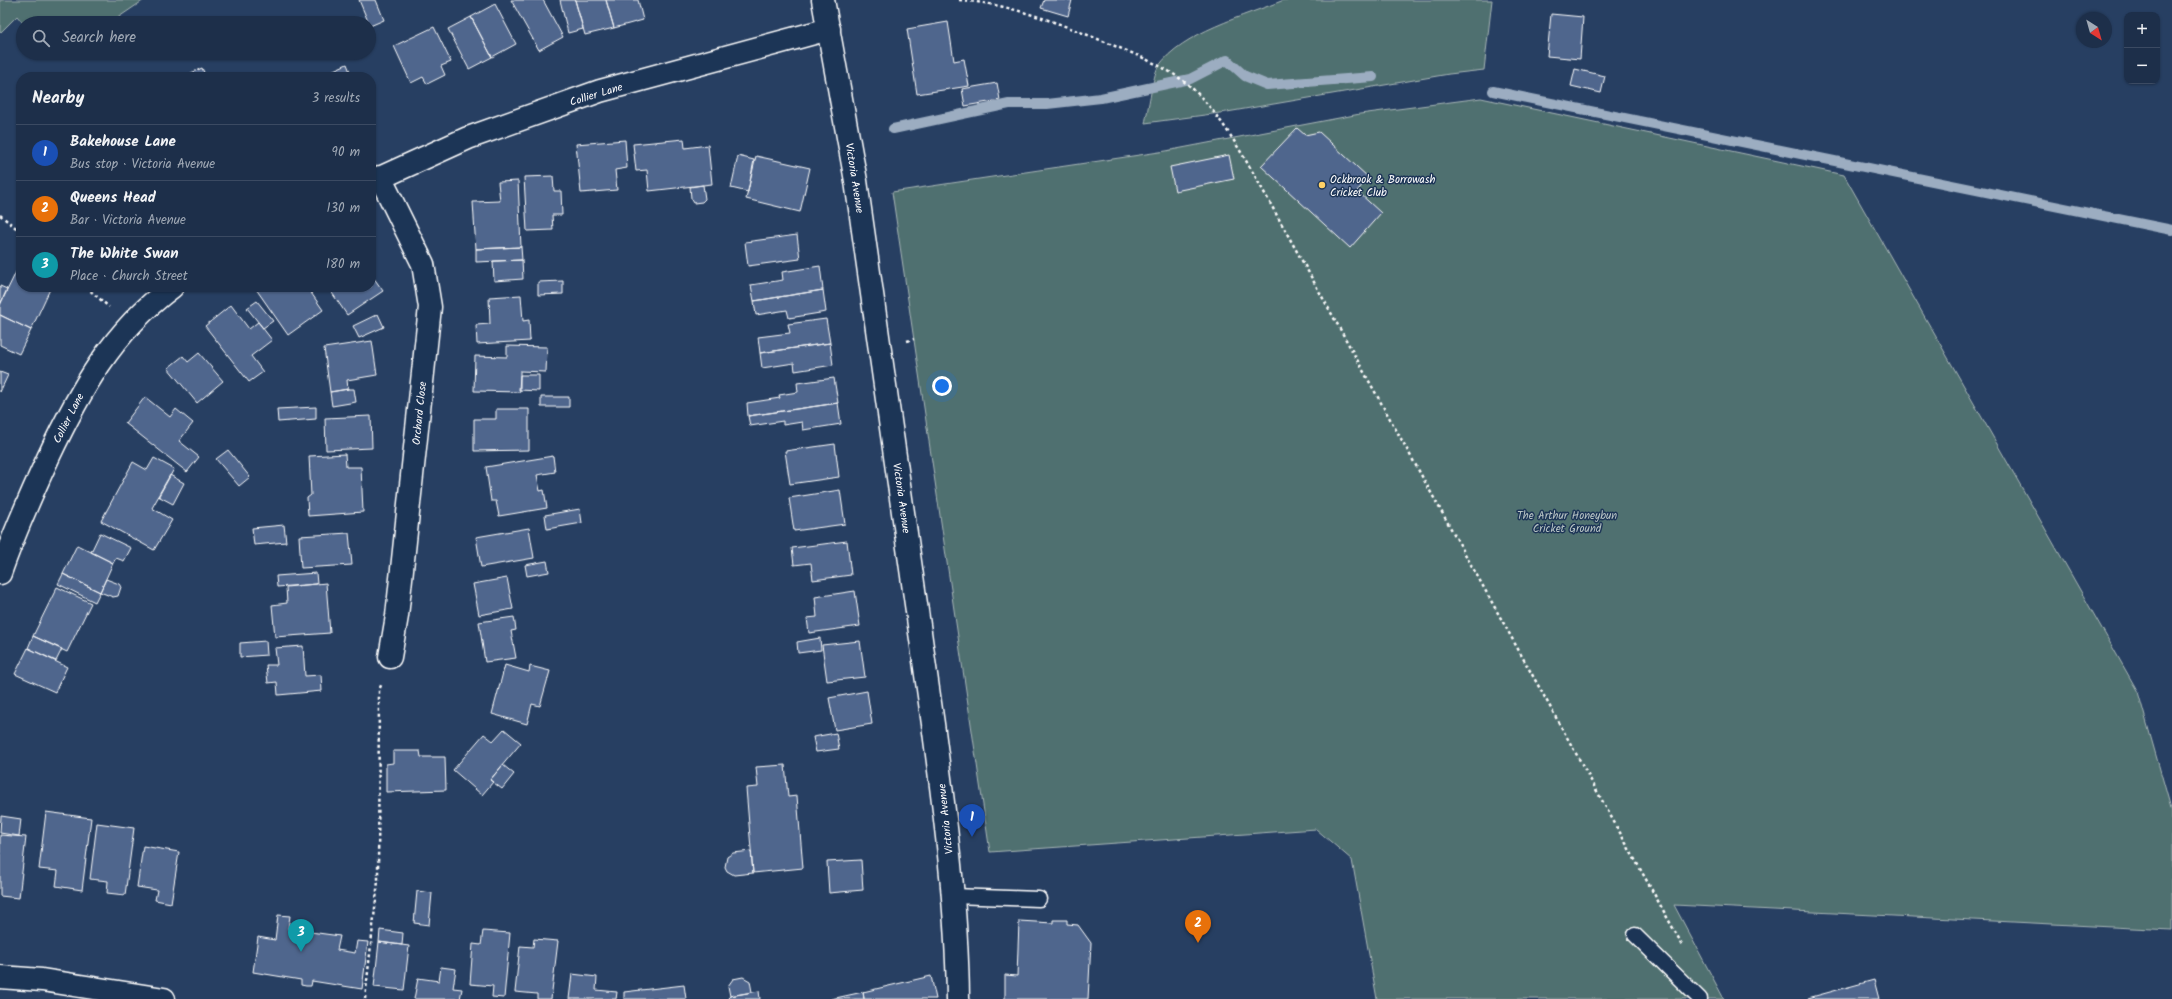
<!DOCTYPE html>
<meta charset="utf-8">
<style>
:root{--surface:#1d2f4a;--page:#2a3b54;--text:#f1f3f6;--muted:#a0a9b5;--line:#3b4a62;--accent:#ea580c}
body{margin:0;font-family:Kalam,sans-serif;background:var(--page);color:var(--text)}
.controls{position:absolute;right:12px;top:12px;display:grid;overflow:hidden;border-radius:8px;box-shadow:0 1px 3px #0004}
.controls button{width:36px;height:36px;display:grid;place-items:center;padding:0;border:0;border-bottom:1px solid var(--line);background:var(--surface);color:var(--text);font:20px sans-serif}
.compass{position:absolute;left:2076px;top:12px;width:36px;height:36px;border-radius:50%;background:var(--surface);box-shadow:0 1px 3px #0004;rotate:143deg}
.you{position:absolute;left:942px;top:386px;width:14px;height:14px;margin:-10px;border:3px solid #fff;border-radius:50%;background:#1a73e8;box-shadow:0 0 0 6px #1a73e833}
.badge{display:grid;place-items:center;width:26px;height:26px;border-radius:50%;background:var(--accent);color:#fff;font-size:13px;font-weight:700}
.pin{position:absolute;translate:-50% -33px;filter:drop-shadow(0 1px 2px #0008)}
.pin::after{content:'';position:absolute;top:21px;width:14px;height:12px;background:inherit;clip-path:polygon(0 0,100% 0,50% 100%)}
.list{margin:0;padding:0;list-style:none}
h2{display:flex;justify-content:space-between;align-items:center;height:52px;margin:0;padding:0 16px;font-size:17px}
h2 small{font-size:13px;font-weight:400;color:var(--muted)}
.list li{display:grid;grid-template-columns:26px 1fr auto;gap:12px;align-items:center;box-sizing:border-box;height:56px;padding:0 16px;border-top:1px solid var(--line)}
.list b{display:block;font-size:15px;white-space:nowrap}
.list p{margin:0;font-size:13px;white-space:nowrap;color:var(--muted)}
.list em{font-size:13px;font-style:normal;color:var(--muted)}
.icon{flex:none;width:22px;height:22px;fill:none;stroke:currentColor;stroke-width:2;stroke-linecap:round;stroke-linejoin:round}
.map{position:relative;flex:none;width:2172px;height:999px;overflow:hidden}
.search{position:absolute;background:var(--surface);box-shadow:0 1px 3px #0004;left:16px;top:16px;width:360px;height:44px;display:flex;align-items:center;gap:10px;box-sizing:border-box;padding:0 14px;border-radius:22px;color:var(--muted);font-size:15px}
.panel{position:absolute;background:var(--surface);box-shadow:0 1px 3px #0004;left:16px;top:72px;width:360px;height:220px;border-radius:16px}
.map>svg:first-child{display:block}
.green{fill:#506f6f;stroke:#a8b7b7}
.lines{fill:none;stroke-linecap:round;stroke-linejoin:round}
.stream{stroke:#9cadc1;stroke-width:10}
.building{fill:#4f668d;stroke:#fff}
.lane-casing{stroke:#fff;stroke-width:17}
.street-casing{stroke:#fff;stroke-width:25}
.secondary-casing{stroke:#fff;stroke-width:25}
.path{stroke:#fff;stroke-width:2.5;stroke-dasharray:3 3;stroke-linecap:butt}
.lane{stroke:#1d3557;stroke-width:14}
.street{stroke:#1d3557;stroke-width:22}
.secondary{stroke:#1d3557;stroke-width:22}
.poi-dot{fill:#ffd166;stroke:#1d3557;stroke-width:1.5}
.labels{text-anchor:middle;stroke-width:3;stroke-linejoin:round;paint-order:stroke}
.street-label{font-size:11px;fill:#fff;stroke:#1d3557}
.poi-label{font-size:11px;fill:#fff;stroke:#1d3557;text-anchor:start}
.park-label{font-size:11px;fill:#b9c5c5;stroke:#1d3557}
</style>
<div class="map">
<svg width="2172" height="999" viewBox="0 0 2172 999">
<rect width="100%" height="100%" fill="#273f62"/>
<filter id="ink" filterUnits="userSpaceOnUse"><feTurbulence type="fractalNoise" baseFrequency=".025" numOctaves="2"/><feDisplacementMap in="SourceGraphic" scale="8" xChannelSelector="R" yChannelSelector="G"/><feConvolveMatrix kernelMatrix="1 2 1 2 8 2 1 2 1" color-interpolation-filters="sRGB"/></filter>
<g filter="url(#ink)">
<path class="green" d="M0,0H144L110,23H23L17,16L0,33Z
M1284,0H1492L1484,70L1449,74L1227,112L1145,123C1148,111 1153,76 1158,67C1182,32 1245,16 1284,0Z
M1481,98L1844,175L2138,692L2172,812V930L1674,905L1724,999H1377L1352,860L1316,829L990,852L892,192L1166,151L1360,114Z"/>
<g class="lines">
<path class="stream" d="M1493,91L2172,230
M893,129L1009,104H1047L1101,98L1190,79L1227,60L1245,76L1267,85L1373,77"/>
</g>
<path class="building" d="M359,0H376L384,20L370,26Z
M511,0H543L563,37L539,50Z
M560,0H575L583,29L568,33Z
M575,0H606L614,28L585,35Z
M606,0H638L643,20L614,28Z
M1044,0H1072L1068,16L1041,8Z
M495,4L516,44L492,57L471,17Z
M1551,14L1583,17L1580,59L1547,56Z
M471,17L492,57L469,69L448,29Z
M948,22L954,61L964,59L969,86L917,94L907,29Z
M434,27L451,62L441,66L445,75L427,84L423,77L411,83L394,46Z
M347,64L352,77H318Z
M202,68L206,77H191L189,74Z
M1575,69L1605,76L1601,93L1571,86Z
M997,83L1000,100L965,106L962,89Z
M1297,128L1305,135L1319,132L1369,178L1357,191L1381,213L1350,248L1261,166Z
M684,139L685,148L708,145L712,184L649,191L647,170L636,171L633,144Z
M625,140L627,168L615,170L617,190L581,193L576,144Z
M1229,155L1234,179L1175,191L1170,167Z
M738,156L754,160L748,192L731,188Z
M756,156L810,168L800,212L746,199Z
M553,176L554,191H561L562,215H552L553,230L527,231L524,177Z
M518,181L521,247L476,249L473,202L500,201L498,182Z
M703,185L705,199L702,202L694,203L691,198L690,187Z
M797,235L800,259L748,266L745,242Z
M521,247L522,260L476,262V249Z
M522,260L523,279L494,281L493,261Z
M19,266L21,267V287H51L31,330L0,315V305Z
M820,266L823,290L754,301L751,285L783,280L782,272Z
M371,274L383,291L347,315L328,287H371Z
M563,281V294L538,295V282Z
M0,286L7,289L0,305Z
M259,287L276,289L307,287L323,310L288,335L256,289Z
M823,290L826,312L789,318L787,310L756,315L754,301Z
M521,295L523,321L529,320L530,341L477,344L476,325L490,324L489,297Z
M257,301L273,321L263,328L247,308Z
M231,305L249,329L258,322L272,340L251,356L263,372L249,382L205,326Z
M378,314L384,327L359,338L353,326Z
M0,315L31,330L19,354L0,345Z
M826,319L830,343L760,353L758,337L790,333L788,324Z
M372,341L377,375L347,380L348,389L330,392L324,348Z
M830,343L833,365L795,371L794,363L762,368L760,353Z
M507,346L547,347L546,372L520,371V392L474,391L475,356L507,357Z
M199,353L223,381L197,403L168,368L183,356L188,362Z
M0,372L8,375L0,392Z
M520,375H539V391L519,390Z
M834,378L838,403L748,416L747,403L780,398L779,395L798,392L797,383Z
M348,389H354L356,402L332,406L330,392Z
M145,397L170,417L176,409L193,423L179,441L199,457L187,472L125,423Z
M541,397H569V407H541Z
M838,403L841,424L803,430L802,422L783,425V421L750,426L748,416Z
M316,407V419L278,422L277,409Z
M496,409H529V450L474,451V419H496Z
M371,416L372,448L326,450L325,418Z
M835,444L839,477L790,484L785,451Z
M228,450L250,477L239,486L216,459Z
M345,454L346,467H361L363,512L308,516L307,498L311,495L309,456Z
M553,456L555,472L537,475L540,491L544,490L547,508L499,516L496,501H491L486,467Z
M154,458L174,469L152,508L172,520L154,550L101,521L133,462L147,470Z
M170,475L184,483L173,504L158,496Z
M840,490L845,524L794,531L789,498Z
M580,509L582,523L547,529L545,515Z
M284,525L286,542L254,545L252,528Z
M529,528L534,558L481,567L476,537Z
M100,533L131,548L124,561L116,558L113,563L91,552Z
M349,533L352,565L301,568L299,536Z
M847,541L851,575L813,580L811,563L794,565L792,548Z
M77,545L113,563L100,592L63,574Z
M547,561L549,572L527,576L525,565Z
M316,573L317,584L277,587L276,576Z
M63,574L100,592L95,602L58,584Z
M507,578L513,609L479,615L473,584Z
M106,579L119,584L121,587L118,596L113,597L100,592Z
M326,583L330,633L275,637L272,605L287,603L286,587Z
M57,587L91,603L67,652L33,636Z
M855,591L860,626L809,633L807,618L817,617L815,597Z
M514,617L516,630L511,631L516,658L485,662L479,622Z
M33,636L62,649L56,661L28,648Z
M820,638L821,650L798,653L797,642Z
M266,641L267,655L240,657V643Z
M860,641L865,677L827,681L822,645Z
M303,646L305,676L321,675L322,691L278,695L277,682L268,683L266,665H277L275,648Z
M28,648L67,667L55,692L15,674Z
M505,665L529,672L530,666L550,671L540,706L532,704L527,724L492,714Z
M867,691L872,724L835,730L829,698Z
M504,729L521,743L490,780L493,782L482,795L453,770L484,734L493,741Z
M836,733L839,749L816,752L813,737Z
M393,751H420L421,757H445L446,790L386,792V764L393,763Z
M503,765L514,774L502,789L490,780Z
M785,765L788,797L797,796L803,868L753,873L746,788L758,787L756,767Z
M46,812L91,818L82,890L56,886L58,871L39,869Z
M1,816L21,819L19,836L0,833Z
M97,823L134,828L125,895L107,893L108,881L90,879Z
M0,835L26,837L19,898L0,896Z
M143,846L179,852L171,903L155,900L157,890L137,887Z
M751,851L753,873L734,875L727,871L725,867L727,857L733,853Z
M861,860L863,890L829,893L827,862Z
M417,891L432,893L429,925L414,923Z
M278,915L290,916L288,929L340,936L337,950L355,953L357,941L368,942L362,989L312,981L311,986H306L301,985V980L253,972L258,937L275,940Z
M1053,920H1067V924L1078,925L1091,943L1088,999H1005V975L1017,976L1019,921L1053,923Z
M380,930L403,933L402,945L379,942Z
M483,931L510,933L504,998L492,997L493,986L470,984L473,944L481,945Z
M534,939L558,941L551,999H537V994L515,992L520,946L533,947Z
M379,942L409,946L404,990L374,987Z
M441,967L456,969L453,988L462,989L460,999H414L418,978L439,981Z
M572,974L597,977L596,990L617,992L616,999H569Z
M931,976L936,999H864L863,992Z
M743,977L750,981L752,992L730,996L728,986L733,979Z
M1874,980L1879,999H1808V998Z
M684,985L686,999H624V992Z
M759,991L760,999H727L730,996Z
M863,992L864,999H831Z"/>
<g class="lines">
<g class="lane-casing">
<path id="lane" d="M953,896L1039,899
M1635,935L1700,999"/>
</g>
<g class="street-casing">
<path id="street" d="M380,177L423,264L430,307L397,616L390,657
M371,182L468,138L600,91L829,29
M0,573C14,533 31,495 48,458C80,390 112,332 172,287
M0,977L42,980L164,999"/>
</g>
<g class="secondary-casing">
<path id="secondary" d="M823,0L856,181L933,724C945,815 957,907 958,999"/>
</g>
<path class="path" d="M959,0C1012,4 1061,24 1110,44C1139,56 1173,69 1196,92C1221,117 1238,147 1255,176L1683,946
M0,215L21,232
M86,287L109,307
M907,341L914,339
M365,999L378,881L379,690L382,683"/>
<use href="#lane" class="lane"/>
<use href="#street" class="street"/>
<use href="#secondary" class="secondary"/>
</g>
</g>
<circle class="poi-dot" cx="1322" cy="185" r="4"/>
<g class="labels">
<g class="street-label">
<text transform="translate(596 94) rotate(-17)" y="4">Collier Lane</text>
<text transform="translate(855 178) rotate(81)" y="4">Victoria Avenue</text>
<text transform="translate(419 413) rotate(-84)" y="4">Orchard Close</text>
<text transform="translate(68 418) rotate(-63)" y="4">Collier Lane</text>
<text transform="translate(902 498) rotate(82)" y="4">Victoria Avenue</text>
<text transform="translate(945 819) rotate(-96)" y="4">Victoria Avenue</text>
</g>
<g class="poi-label">
<text x="1330" y="183">Ockbrook &amp; Borrowash<tspan x="1330" dy="13">Cricket Club</tspan></text>
</g>
<g class="park-label">
<text x="1567" y="519">The Arthur Honeybun<tspan x="1567" dy="13">Cricket Ground</tspan></text>
</g>
</g>
</svg>
<div class="controls">
<button>+</button>
<button>−</button>
</div>
<svg class="compass" viewBox="-18 -18 36 36"><path d="M0-13l5 13h-10z" fill="#e53935"/><path d="M0 13l5-13h-10z" fill="#a0a9b5"/></svg>
<div class="you"></div>
<div class="pin badge" style="left:972px;top:837px;background:#1a4fb4">1</div>
<div class="pin badge" style="left:1198px;top:943px;background:#e8710a">2</div>
<div class="pin badge" style="left:301px;top:952px;background:#0f9aa8">3</div>
<div class="search"><svg class="icon" aria-label="search" viewBox="0 0 24 24"><circle cx="10" cy="10" r="6"/><path d="M15 15l6 6"/></svg>Search here</div>
<section class="panel">
<h2>Nearby<small>3 results</small></h2>
<ul class="list">
<li><span class="badge" style="background:#1a4fb4">1</span><div><b>Bakehouse Lane</b><p>Bus stop · Victoria Avenue</p></div><em>90 m</em></li>
<li><span class="badge" style="background:#e8710a">2</span><div><b>Queens Head</b><p>Bar · Victoria Avenue</p></div><em>130 m</em></li>
<li><span class="badge" style="background:#0f9aa8">3</span><div><b>The White Swan</b><p>Place · Church Street</p></div><em>180 m</em></li>
</ul>
</section>
</div>
